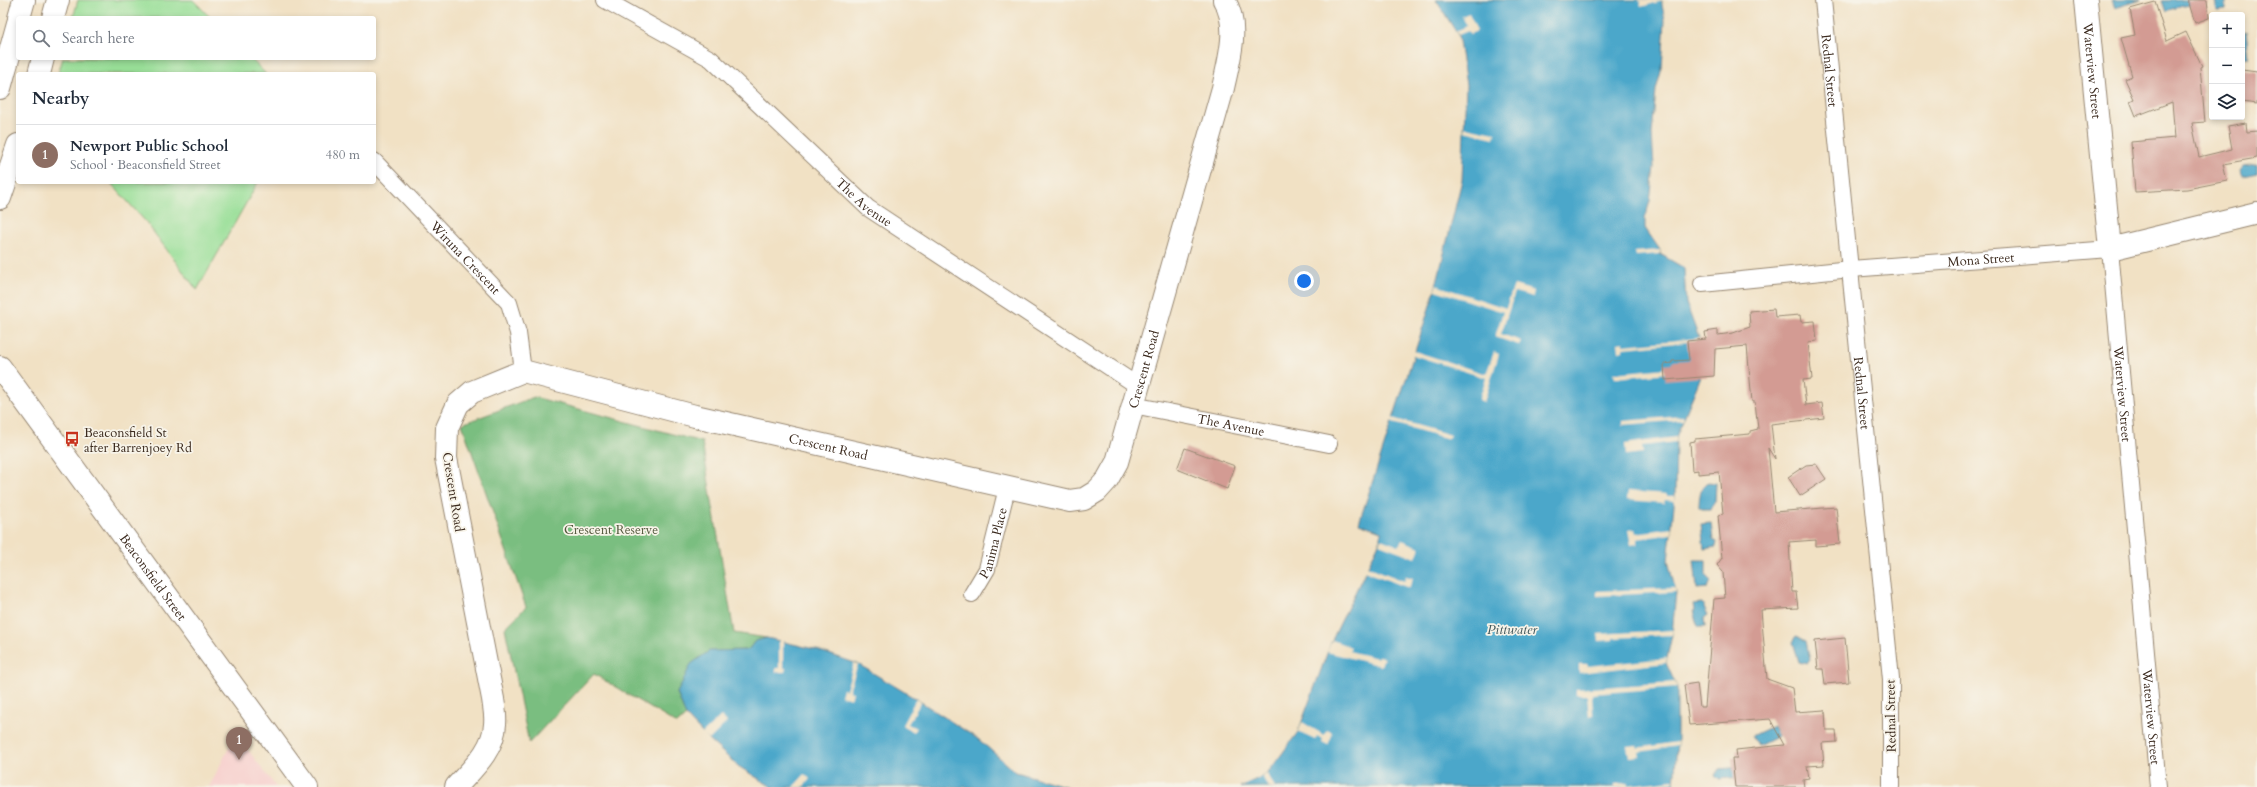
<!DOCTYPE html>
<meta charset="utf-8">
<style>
:root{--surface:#fff;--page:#f6f6f7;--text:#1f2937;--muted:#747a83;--line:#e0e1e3;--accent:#c8321e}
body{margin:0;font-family:Cardo,serif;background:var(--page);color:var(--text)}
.controls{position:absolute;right:12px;top:12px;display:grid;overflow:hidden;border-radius:4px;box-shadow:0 2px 6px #0003}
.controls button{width:36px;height:36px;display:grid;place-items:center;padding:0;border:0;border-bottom:1px solid var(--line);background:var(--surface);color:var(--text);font:20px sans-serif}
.you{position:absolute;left:1304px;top:281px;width:14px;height:14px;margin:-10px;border:3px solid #fff;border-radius:50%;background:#1a73e8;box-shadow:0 0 0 6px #1a73e833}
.badge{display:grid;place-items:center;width:26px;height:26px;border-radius:50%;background:var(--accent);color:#fff;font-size:13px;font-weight:700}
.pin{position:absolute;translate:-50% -33px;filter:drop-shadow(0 1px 2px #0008)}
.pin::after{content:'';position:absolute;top:21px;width:14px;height:12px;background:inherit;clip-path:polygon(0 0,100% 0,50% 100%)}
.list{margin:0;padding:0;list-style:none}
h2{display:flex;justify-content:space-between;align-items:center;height:52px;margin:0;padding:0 16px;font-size:17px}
h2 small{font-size:13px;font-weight:400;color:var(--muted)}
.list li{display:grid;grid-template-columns:26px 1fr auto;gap:12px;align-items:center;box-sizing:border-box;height:60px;padding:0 16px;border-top:1px solid var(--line)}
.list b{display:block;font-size:15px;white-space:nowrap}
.list p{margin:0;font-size:13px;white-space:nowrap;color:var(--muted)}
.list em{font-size:13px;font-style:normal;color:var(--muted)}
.icon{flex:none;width:22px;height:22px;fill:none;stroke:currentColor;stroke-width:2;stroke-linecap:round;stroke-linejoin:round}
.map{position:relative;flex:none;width:2257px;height:787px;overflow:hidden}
.search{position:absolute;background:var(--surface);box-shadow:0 2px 6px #0003;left:16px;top:16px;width:360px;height:44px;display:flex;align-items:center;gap:10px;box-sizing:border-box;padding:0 14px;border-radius:4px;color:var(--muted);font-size:15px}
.panel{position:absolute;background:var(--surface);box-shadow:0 2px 6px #0003;left:16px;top:72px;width:360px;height:112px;border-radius:4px}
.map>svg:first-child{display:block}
.built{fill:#f7d0ce}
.green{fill:#99df98;stroke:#6a845b}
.forest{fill:#7abe80;stroke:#5a744f}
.water{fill:#4ca7ca;stroke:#446874}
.pier{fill:#f1e1c4}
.building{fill:#d39b93}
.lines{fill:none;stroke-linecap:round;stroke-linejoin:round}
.street-casing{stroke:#968671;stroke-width:18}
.secondary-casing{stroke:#968671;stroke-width:24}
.primary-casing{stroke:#968671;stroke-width:24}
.street{stroke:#fff;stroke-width:16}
.secondary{stroke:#fff;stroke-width:22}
.primary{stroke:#fff;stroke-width:22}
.labels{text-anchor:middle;stroke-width:3.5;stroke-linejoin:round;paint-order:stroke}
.street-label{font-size:13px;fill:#3b2a1e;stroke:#f7f3e8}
.poi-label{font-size:13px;fill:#3b2a1e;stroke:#f7f3e8;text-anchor:start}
.park-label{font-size:13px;fill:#52573c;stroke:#f7f3e8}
.water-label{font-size:14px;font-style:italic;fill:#41565a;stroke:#f7f3e8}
</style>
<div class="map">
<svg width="2257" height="787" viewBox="0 0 2257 787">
<rect width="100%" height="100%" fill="#f7f3e8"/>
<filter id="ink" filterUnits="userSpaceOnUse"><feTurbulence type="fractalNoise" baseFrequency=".025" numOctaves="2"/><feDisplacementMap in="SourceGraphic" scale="8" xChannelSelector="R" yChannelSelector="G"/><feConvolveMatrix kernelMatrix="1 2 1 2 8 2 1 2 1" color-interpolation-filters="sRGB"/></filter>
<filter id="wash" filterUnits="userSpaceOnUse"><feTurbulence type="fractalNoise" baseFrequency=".012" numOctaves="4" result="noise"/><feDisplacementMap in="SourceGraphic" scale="16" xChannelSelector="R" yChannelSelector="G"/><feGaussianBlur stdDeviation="0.9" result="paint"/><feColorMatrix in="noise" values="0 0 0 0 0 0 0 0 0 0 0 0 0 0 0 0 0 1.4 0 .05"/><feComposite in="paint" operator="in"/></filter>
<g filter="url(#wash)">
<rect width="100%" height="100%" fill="#f1e1c4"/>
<path class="built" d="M236,734L276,787H209Z"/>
<path class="green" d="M78,0H193L211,18H73Z
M63,58H250L266,74H58Z
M110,182H258L197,290L146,222Z"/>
<path class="forest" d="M534,397L702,442L734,633L767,638L755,641L748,650L709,651L677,693L686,716L677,724L594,674L529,743L505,628L526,607L462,424Z"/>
<path class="water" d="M1436,0H1661L1665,20L1662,68L1656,90L1652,134L1654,167L1650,201L1645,218V228L1660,250V254L1684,268L1686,303L1699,338L1700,370L1699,381L1676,437L1675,496L1668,561L1676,592L1672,635L1666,663L1677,687V742L1674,787H1240L1267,774L1298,732L1332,640L1381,539V531L1359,523L1435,290L1462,180L1466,85L1458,35Z
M2112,0H2141L2115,8Z
M2188,0L2190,4L2178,6L2175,9L2166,12L2162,1Z
M2215,0H2226V10L2217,11Z
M2246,32L2249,57L2242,58V33Z
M2257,164V173L2243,176L2241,175L2240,171L2244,166Z
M1708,482L1716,483L1715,501L1710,509H1702L1699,507C1699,497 1700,489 1708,482Z
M1711,523L1713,540L1717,542L1716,547L1704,549L1701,524Z
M1694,560H1706V576L1711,581L1708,588L1697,589Z
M1702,603L1708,615L1704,618L1705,627H1698L1693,611H1695L1694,604Z
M1797,636L1806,641L1810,660L1807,664L1799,662L1793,642Z
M767,638L814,649L858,664L921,702L978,739L1016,772L1068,787H772L738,766L709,740L686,716L677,693L691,664L709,651L748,650L755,641Z
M1773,726L1778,736L1758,746L1752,736Z
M1741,767V777L1719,779L1715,775L1719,769Z"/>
<path class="pier" d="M1639,0H1661L1662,1L1641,7Z
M1469,13L1477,31L1470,34L1468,31L1458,35L1456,31L1467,26L1462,16Z
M1465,127L1495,133L1494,138L1464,131Z
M1660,250V254L1636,256L1635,252Z
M1436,285L1506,308L1514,285L1534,291L1533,297L1515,292L1501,334L1521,341L1519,345L1495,337L1503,312L1435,290Z
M1699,338V341L1623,348V351L1619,352L1618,343L1624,342V345Z
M1414,351L1486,374L1494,352L1499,354L1484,402L1479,400L1486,378L1413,355Z
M1699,365L1700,370L1615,378L1614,373Z
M1684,416L1683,420L1623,425V421Z
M1392,418L1451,435L1449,439L1390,422Z
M1676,437V442L1642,446L1643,453L1626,455L1625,444Z
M1628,491L1667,494V496H1675V501L1665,500L1664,503L1627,500Z
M1672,528L1671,534L1637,539V544L1631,545L1628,530L1635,529L1636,533Z
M1381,539L1399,546L1402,540L1420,547L1416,558L1379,544Z
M1367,566L1404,581L1406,576L1413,578L1409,588L1364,571Z
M1675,588L1676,592L1597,596V591Z
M1673,630L1672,635L1613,638V640L1599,641L1598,634Z
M779,640H783V668H786L785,672H776V668H779Z
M1332,640L1351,647L1349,651L1377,658L1378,656L1384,657L1381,666L1327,652Z
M1667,658L1666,663L1579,673V664H1587L1588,666Z
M854,663L858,664L849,691L853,692L851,699L841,696L843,689L846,690Z
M1675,682L1677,687L1592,694L1593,716L1589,717L1587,695H1576V689Z
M916,699L921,702L908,724L916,728L914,732L902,725Z
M721,716L727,722L709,740L702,734Z
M1302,722L1324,735L1327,730L1333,733L1328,745L1322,742L1323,739L1317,736L1315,740L1298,732Z
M1677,742V746L1639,752L1640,756L1629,757L1627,746L1637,745L1638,748Z
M805,774L810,779L803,787H793Z
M1267,774L1275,787H1268L1262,776Z
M1674,780L1673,783L1634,787H1615V784L1627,783L1628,785Z"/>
<g id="blocks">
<path class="building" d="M2188,0H2207L2209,18L2195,23Z
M2155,2L2167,41L2186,32L2202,66L2200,67L2205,122L2192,123L2199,157L2232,149L2228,126L2246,123L2247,132L2257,131V158L2223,164L2227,181L2187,189L2135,192L2131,142L2175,138L2172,102L2136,116L2130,101L2134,99L2125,79L2132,76L2121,38L2135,35L2130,9Z
M2242,70L2257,72V104L2242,102Z
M1774,309L1775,317L1800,315L1801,322L1815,321L1817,341L1808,342L1812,379L1803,380L1806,405L1822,403L1824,418L1771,424L1775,459L1768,448L1774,512L1836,507L1840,544L1816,546V540L1789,542L1792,592H1796L1798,608L1761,610L1767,679L1792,688L1795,712L1825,710L1826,730H1836L1837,742L1822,743L1824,765L1807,766L1809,779L1803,780L1804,787H1735L1732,758H1737L1736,750L1784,745L1770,719L1689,725L1684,685L1697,683L1700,707H1705L1714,599L1725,598L1723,572L1717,565L1722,558L1718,515L1723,514L1719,472L1698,474V470L1692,471L1690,442L1695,441V439L1750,434V431L1758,429L1755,402H1752L1747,346L1715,349L1714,376L1665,380L1664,364L1672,363V361L1689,360L1687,341L1706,339L1705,332L1718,330V335L1733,333L1750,327L1749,311Z
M1185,448L1235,466L1227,489L1177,469Z
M1816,464L1826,479L1800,496L1788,477L1806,465Z
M1845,638L1849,682L1825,684L1823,669H1818L1815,641Z"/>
</g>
</g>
<g filter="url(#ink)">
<use href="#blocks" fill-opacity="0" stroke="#968671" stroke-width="1"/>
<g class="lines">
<g class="street-casing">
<g id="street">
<path id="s1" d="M605,0L711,59L868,208L1138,386"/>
<path id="s2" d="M1823,0L1891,679V787"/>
<path id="s3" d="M374,161L509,303L518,333L523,371"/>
<path id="s4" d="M1702,284L1851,269L2110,249L2158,787"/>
<path id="s5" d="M1133,405L1329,444"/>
<path id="s6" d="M972,594L987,569L1007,488"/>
</g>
</g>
<g class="secondary-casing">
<g id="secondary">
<path id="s7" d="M2086,0L2110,249L2257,213"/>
<path id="s8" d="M0,367L307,787"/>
<path id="s9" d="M456,787C472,769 494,750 495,724C496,716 494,707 493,699L446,458L447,428L458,404L472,392L523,371L695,416L1070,501L1084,499L1097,491L1107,480L1117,462L1223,88C1229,60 1240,25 1224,0"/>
</g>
</g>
<g class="primary-casing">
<path id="primary" d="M19,18L24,0
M53,18L58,0
M39,74L43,58
M0,88L18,23
M0,198L18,145"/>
</g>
<use href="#street" class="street"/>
<use href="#secondary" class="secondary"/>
<use href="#primary" class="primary"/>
</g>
</g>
<defs>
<g id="bus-bare" transform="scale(1.2)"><path d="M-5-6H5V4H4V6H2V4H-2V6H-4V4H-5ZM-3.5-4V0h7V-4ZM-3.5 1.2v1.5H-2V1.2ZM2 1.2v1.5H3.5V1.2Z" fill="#c8321e" stroke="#f7f3e8" stroke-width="2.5" paint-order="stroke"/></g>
</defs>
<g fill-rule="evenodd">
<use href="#bus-bare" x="72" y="439"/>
</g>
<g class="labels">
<g class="street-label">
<text dy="5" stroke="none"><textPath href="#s2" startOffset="71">Rednal Street</textPath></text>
<text dy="5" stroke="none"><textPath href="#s7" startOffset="71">Waterview Street</textPath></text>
<text dy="5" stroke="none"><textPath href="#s1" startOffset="331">The Avenue</textPath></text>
<text dy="5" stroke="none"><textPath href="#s3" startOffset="133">Wiruna Crescent</textPath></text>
<text dy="5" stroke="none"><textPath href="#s4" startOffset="280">Mona Street</textPath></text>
<text dy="5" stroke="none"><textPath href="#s9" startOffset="1200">Crescent Road</textPath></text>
<text dy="5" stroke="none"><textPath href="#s2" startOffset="395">Rednal Street</textPath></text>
<text dy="5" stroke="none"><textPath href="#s4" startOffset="555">Waterview Street</textPath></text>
<text dy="5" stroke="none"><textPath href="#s5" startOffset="100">The Avenue</textPath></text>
<text dy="5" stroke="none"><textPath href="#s9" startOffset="791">Crescent Road</textPath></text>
<text transform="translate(454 492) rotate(81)" y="5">Crescent Road</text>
<text dy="5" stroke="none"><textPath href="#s6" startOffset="56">Panima Place</textPath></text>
<text dy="5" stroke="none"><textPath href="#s8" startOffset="260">Beaconsfield Street</textPath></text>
<text transform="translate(1890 716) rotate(-91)" y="5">Rednal Street</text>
<text dy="5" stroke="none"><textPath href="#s4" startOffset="879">Waterview Street</textPath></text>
</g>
<g class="poi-label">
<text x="84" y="437">Beaconsfield St<tspan x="84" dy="15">after Barrenjoey Rd</tspan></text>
</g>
<g class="park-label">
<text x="611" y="534">Crescent Reserve</text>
</g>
<g class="water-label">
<text x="1512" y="634">Pittwater</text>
</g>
</g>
</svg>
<div class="controls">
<button>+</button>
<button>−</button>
<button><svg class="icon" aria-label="layers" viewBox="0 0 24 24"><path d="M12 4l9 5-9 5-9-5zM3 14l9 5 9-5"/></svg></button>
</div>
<div class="you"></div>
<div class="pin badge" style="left:239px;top:760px;background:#8d6e63">1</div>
<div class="search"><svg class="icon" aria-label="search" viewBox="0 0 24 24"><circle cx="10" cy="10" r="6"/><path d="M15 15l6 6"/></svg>Search here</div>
<section class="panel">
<h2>Nearby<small></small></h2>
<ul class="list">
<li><span class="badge" style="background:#8d6e63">1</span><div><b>Newport Public School</b><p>School · Beaconsfield Street</p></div><em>480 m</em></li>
</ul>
</section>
</div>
